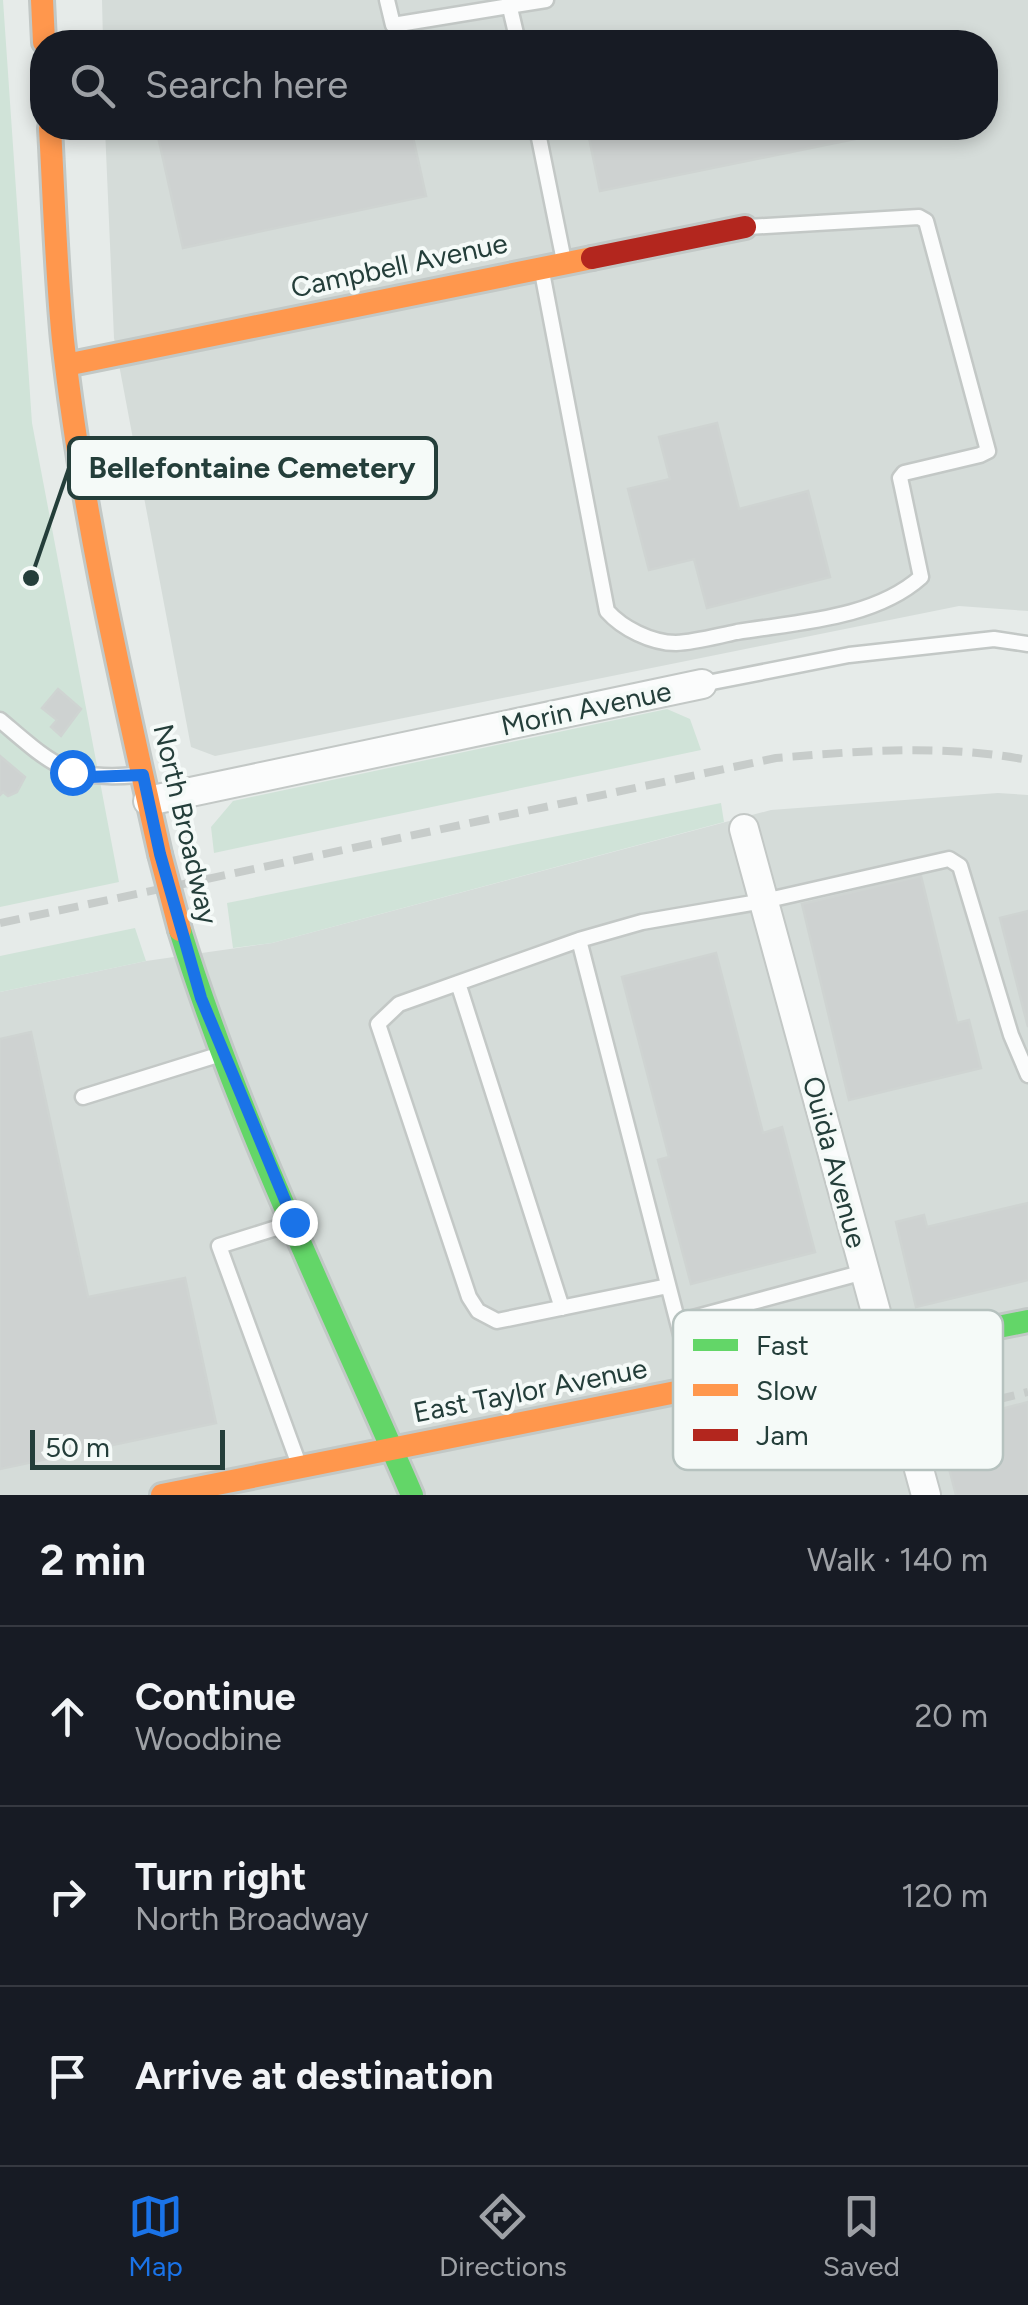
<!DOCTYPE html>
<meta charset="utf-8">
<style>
:root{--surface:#171b24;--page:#242831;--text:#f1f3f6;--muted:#9ea1a6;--line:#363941;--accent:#1a73e8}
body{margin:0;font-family:Figtree,sans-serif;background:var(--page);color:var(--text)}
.scale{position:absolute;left:30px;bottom:25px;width:195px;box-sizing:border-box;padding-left:10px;border:5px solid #243e3a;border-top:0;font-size:28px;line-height:35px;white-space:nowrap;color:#243e3a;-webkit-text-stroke:8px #f5faf8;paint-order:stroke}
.stop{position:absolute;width:30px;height:30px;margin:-22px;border:8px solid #1a73e8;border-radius:50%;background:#fff}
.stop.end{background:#1a73e8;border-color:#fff;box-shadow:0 2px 10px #0008}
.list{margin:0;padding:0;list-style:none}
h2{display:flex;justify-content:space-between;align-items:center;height:130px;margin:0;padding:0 40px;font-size:42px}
h2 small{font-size:32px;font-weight:400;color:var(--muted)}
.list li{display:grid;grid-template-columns:65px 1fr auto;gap:30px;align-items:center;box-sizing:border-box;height:180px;padding:0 40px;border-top:2px solid var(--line)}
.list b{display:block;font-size:38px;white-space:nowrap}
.list p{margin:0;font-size:32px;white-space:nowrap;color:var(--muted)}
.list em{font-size:32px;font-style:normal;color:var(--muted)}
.icon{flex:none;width:55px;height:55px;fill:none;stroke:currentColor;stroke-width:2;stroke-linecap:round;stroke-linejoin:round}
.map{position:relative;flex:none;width:1028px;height:1495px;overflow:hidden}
.search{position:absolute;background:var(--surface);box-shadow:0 5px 15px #0003;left:30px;right:30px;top:30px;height:110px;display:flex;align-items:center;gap:25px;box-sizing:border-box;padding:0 35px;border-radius:40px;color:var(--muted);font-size:38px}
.sheet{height:670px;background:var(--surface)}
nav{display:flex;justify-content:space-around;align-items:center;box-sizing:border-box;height:140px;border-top:2px solid var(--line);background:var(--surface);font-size:28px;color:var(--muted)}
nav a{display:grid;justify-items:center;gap:5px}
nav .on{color:var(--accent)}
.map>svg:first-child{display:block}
.built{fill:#d5dcd9}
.green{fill:#d0e3d8}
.building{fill:#ced2d1;stroke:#cfd4d2;stroke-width:2.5}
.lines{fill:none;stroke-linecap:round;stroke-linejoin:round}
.lane-casing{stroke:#c3c8c6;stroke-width:19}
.street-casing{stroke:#c3c8c6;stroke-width:32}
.fast-casing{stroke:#c2c8c6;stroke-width:28}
.slow-casing{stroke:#c2c8c6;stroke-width:28}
.jam-casing{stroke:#c2c8c6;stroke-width:28}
.lane{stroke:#fbfcfc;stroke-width:14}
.street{stroke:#fbfcfc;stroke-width:28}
.fast{stroke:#63d668;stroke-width:22}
.slow{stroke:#ff974d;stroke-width:22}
.jam{stroke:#b3261e;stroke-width:22}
.rail{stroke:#c7ccca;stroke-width:8;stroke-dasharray:20 10;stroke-linecap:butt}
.slow-bridge-casing{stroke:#c2c8c6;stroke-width:28;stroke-linecap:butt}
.slow-bridge{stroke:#ff974d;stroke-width:22}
.route{stroke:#1a73e8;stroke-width:12}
.labels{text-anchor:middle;stroke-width:8;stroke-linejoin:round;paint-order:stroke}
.street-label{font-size:28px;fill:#243e3a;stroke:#f5faf8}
.key{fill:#f5faf8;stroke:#b6c2bf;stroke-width:2.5}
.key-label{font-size:28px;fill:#243e3a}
.leader{fill:none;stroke:#243e3a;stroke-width:4}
.callout-dot{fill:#243e3a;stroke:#f5faf8;stroke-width:4}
.callout{fill:#f5faf8;stroke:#243e3a;stroke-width:4}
.callout-label{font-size:30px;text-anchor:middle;font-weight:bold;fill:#243e3a}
</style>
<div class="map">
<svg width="1028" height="1495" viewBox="0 0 1028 1495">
<rect width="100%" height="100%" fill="#e6ebe9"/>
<path class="built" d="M102,0H1028V611L959,606L215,756L191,747L114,338L105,128H986V42H103Z
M998,793L1028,795V1495H0V992L146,961L272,943L771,810Z"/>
<path class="green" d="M0,0H3L32,423L119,882L0,907Z
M667,709L690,719L701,750L214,853L211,827L233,801Z
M721,803L724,822L272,943L233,948L227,903Z
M135,928L146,961L0,992V956Z"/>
<path class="building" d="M179,128H411L426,196L183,248L157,132Z
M587,128H903L904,129L600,191Z
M717,423L739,509L808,491L830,577L707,608L694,559L649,570L628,489L670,479L659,437Z
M58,689L81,709L61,736L51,727L57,720L42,708Z
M0,756L25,777L17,792L8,796L3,792L0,795Z
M921,876L957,1023L969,1020L981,1068L849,1100L802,904Z
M1028,911V1027L1000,918Z
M716,953L763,1133L782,1127L815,1252L691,1284L658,1160L669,1157L622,977Z
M31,1032L88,1297L185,1278L216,1423L0,1469V1039Z
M1028,1203V1280L916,1307L896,1222L924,1215L927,1227Z
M1028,1402V1495H956L938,1426Z"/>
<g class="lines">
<g class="lane-casing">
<path id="lane" d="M387,0L393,25L546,0
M510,8L518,42
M537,128L564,261
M542,272L607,611C622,628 651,643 676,643C696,642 717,636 737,632C797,622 874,619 921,577L902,487L900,478L904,473L980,455L988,451L926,221L919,217L748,227
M702,684L849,655L994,639L1028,644
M0,720C52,764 66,781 137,775
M579,940L694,1385
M458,983L562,1308
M83,1097L221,1054
M289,1224L219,1246L298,1462
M668,1286L497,1321L478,1311L469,1297L378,1024L399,1004L579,940L642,922L764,901L949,859L960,866L1011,1035L1028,1075
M678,1322L864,1272"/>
</g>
<g class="street-casing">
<path id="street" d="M148,801L702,684
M744,829L926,1495"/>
</g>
<g class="fast-casing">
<path id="fast" d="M180,930C239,1122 332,1310 412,1495
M696,1388L1028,1321"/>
</g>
<g class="slow-casing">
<path id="slow" d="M42,0L44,42
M50,128C54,199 56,270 63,340C82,513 122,684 160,854
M66,365L592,258
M162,1495L696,1388"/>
</g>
<g class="jam-casing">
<path id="jam" d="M592,258L745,227"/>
</g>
<use href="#lane" class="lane"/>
<use href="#street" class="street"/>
<use href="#fast" class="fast"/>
<use href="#slow" class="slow"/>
<use href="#jam" class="jam"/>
<path class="rail" d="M0,923L776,758C859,751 945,744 1028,760
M995,1400L1028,1392"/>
<g class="slow-bridge-casing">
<path id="slow-bridge" d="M160,854L180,930"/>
</g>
<use href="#slow-bridge" class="slow-bridge"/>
</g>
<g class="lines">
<path class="route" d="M72,772L89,777L143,775L160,854L201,998L294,1222"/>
</g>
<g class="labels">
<g class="street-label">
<text transform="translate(399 265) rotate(-12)" y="10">Campbell Avenue</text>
<text transform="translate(586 708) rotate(-12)" y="10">Morin Avenue</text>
<text transform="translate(186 824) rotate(77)" y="10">North Broadway</text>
<text transform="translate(835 1162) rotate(75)" y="10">Ouida Avenue</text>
<text transform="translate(530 1390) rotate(-11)" y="10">East Taylor Avenue</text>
</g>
</g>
<rect x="673" y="1310" width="330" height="160" rx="15" class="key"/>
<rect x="693" y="1339" width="45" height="12" fill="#63d668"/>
<rect x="693" y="1384" width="45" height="12" fill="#ff974d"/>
<rect x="693" y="1429" width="45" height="12" fill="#b3261e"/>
<g class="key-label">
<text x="756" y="1355">Fast</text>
<text x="756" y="1400">Slow</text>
<text x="756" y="1445">Jam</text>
</g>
<path class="leader" d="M31 578L69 468"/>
<circle class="callout-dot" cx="31" cy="578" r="10"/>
<rect class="callout" x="69" y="438" width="367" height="60" rx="10"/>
<g class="callout-label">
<text x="252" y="478">Bellefontaine Cemetery</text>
</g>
</svg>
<div class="scale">50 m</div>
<div class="stop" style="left:72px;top:772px"></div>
<div class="stop end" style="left:294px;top:1222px"></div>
<div class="search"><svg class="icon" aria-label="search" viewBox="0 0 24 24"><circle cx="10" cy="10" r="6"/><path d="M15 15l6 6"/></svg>Search here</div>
</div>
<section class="sheet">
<h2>2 min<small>Walk · 140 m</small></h2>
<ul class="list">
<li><svg class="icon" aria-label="ahead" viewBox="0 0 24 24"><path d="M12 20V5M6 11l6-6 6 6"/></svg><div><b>Continue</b><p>Woodbine</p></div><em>20 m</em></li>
<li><svg class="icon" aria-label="right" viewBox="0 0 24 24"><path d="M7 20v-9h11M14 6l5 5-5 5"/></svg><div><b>Turn right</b><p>North Broadway</p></div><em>120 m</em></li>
<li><svg class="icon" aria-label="arrive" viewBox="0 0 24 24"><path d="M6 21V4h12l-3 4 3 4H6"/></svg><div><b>Arrive at destination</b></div></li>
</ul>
</section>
<nav>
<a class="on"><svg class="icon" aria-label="map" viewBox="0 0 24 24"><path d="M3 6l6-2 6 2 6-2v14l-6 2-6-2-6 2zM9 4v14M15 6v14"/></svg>Map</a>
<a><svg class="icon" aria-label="directions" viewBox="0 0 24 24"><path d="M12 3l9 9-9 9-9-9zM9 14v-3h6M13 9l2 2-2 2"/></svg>Directions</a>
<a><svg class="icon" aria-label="saved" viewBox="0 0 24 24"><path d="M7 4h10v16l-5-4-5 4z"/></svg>Saved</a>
</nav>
